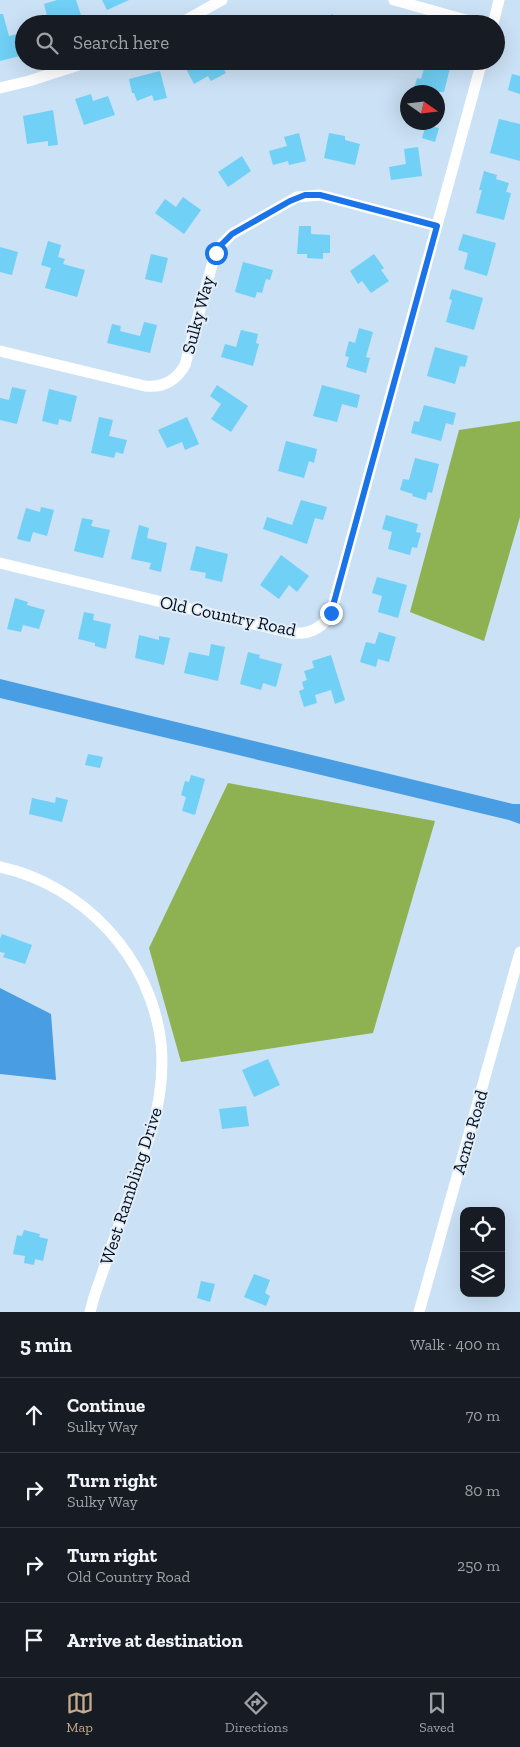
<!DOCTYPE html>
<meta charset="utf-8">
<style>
:root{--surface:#171b24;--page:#242831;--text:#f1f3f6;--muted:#9ea1a6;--line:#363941;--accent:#c4ac8b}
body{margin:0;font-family:"Zilla Slab",serif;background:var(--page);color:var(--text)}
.controls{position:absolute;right:15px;bottom:15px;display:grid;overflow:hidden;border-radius:10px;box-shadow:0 5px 20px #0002}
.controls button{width:45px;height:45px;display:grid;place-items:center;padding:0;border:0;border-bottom:1px solid var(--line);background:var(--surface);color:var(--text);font:25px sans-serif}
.compass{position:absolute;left:400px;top:85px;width:45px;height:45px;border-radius:50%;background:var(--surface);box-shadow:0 5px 20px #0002;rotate:104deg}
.stop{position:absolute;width:15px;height:15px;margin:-11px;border:4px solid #1a73e8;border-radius:50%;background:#fff}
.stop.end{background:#1a73e8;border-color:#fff;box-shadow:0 1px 5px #0008}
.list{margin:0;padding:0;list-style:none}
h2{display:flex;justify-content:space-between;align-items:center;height:65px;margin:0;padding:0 20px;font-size:21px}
h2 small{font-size:16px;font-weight:400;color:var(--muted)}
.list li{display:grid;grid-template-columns:32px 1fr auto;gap:15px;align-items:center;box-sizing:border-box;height:75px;padding:0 20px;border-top:1px solid var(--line)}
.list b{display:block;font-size:19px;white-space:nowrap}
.list p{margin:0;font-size:16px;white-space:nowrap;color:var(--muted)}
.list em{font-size:16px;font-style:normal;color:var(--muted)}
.icon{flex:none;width:28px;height:28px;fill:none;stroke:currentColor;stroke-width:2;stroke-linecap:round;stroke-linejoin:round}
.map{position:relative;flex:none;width:520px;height:1312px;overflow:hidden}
.search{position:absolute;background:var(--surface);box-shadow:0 5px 20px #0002;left:15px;right:15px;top:15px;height:55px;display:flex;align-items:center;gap:12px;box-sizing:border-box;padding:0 18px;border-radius:28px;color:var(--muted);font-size:19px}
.sheet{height:365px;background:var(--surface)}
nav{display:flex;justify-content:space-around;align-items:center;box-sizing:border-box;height:70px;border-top:1px solid var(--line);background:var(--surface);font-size:14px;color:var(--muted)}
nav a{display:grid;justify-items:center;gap:2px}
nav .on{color:var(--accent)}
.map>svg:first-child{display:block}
.forest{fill:#8eb251}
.water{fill:#489de3}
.building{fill:#70d0f6}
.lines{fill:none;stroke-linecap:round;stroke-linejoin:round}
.minor{stroke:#fff;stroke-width:11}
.route{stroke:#1a73e8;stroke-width:6}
.labels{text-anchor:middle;stroke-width:4;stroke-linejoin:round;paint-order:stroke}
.street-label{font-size:18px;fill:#000e1f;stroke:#e2edf7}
</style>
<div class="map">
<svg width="520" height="1312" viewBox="0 0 520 1312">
<rect width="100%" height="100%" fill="#cbe1f5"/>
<path class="forest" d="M520,421V517L484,641L410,612L459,430Z
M228,783L435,821L373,1033L181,1062L149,948Z"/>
<path class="water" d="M0,679L513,804H520V824L509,820L0,698Z
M0,988L51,1014L56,1080L0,1074Z"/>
<path class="building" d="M57,0H76L84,24H49L44,4Z
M102,0H129L107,10Z
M0,14H3L9,36L21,33L24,44V55L0,61Z
M331,14L356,22V24H328Z
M190,61H220L226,73L211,81L208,76L194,84L184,65Z
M426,62L450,68L444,92H429L414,88L417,78L421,79Z
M160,71L167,98L154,101L152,95L137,101L134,93H132L129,79Z
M512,74L520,76V94L508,90Z
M91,94L93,101L108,96L115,115L84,125L75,99Z
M53,110L58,145L48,146V141L27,144L23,116Z
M499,119L520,124V161L490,153Z
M426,125L439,128L435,142L422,138Z
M299,133L306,161L289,165L288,161L273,165L269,151L287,146L284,137Z
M329,133L345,136V140L360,144L355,165L324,158Z
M418,147L422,176L391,180L389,167L406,164L404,149Z
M242,156L251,171L228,187L218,172Z
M484,171L497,175L496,179L509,183L506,192L511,193L504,220L476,213L482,190H479Z
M183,197L201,210L184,234L155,213L165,199L176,207Z
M299,226H311V234L330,235V253H323V259L307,258V254H297Z
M463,234L496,243L487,276L464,269L468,253L458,250Z
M48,241L61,245L58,257L65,259L63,264L85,270L77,297L45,288L51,268L41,265Z
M0,247L18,252L12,275L0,272Z
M151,254L168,258L162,283L145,279Z
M374,254L384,268L381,270L389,281L371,293L362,281L358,284L350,271Z
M243,262L273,270L270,280L266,279L262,293L257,292L255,298L235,292Z
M452,289L483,298L474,330L446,322L452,300L449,299Z
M144,322L157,325L150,353L107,343L112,324L121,326L120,331L140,336Z
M359,328L373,332L366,357L370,358L366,373L346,367L349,357L345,356L349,341L355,343Z
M241,330L258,334L256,343L259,344L253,366L221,357L225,344L236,347Z
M435,347L468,356L465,367L460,366L455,384L427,376Z
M217,385L248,406L231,432L211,419L221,404L210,396Z
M322,385L360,395L357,408L342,404L337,422L313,416Z
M12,387L26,390L17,424L0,420V398L9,400Z
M49,389L77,396L71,422L59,419L58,425L42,421Z
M424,405L456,413L453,425L446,423L441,441L411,433L414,421L419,422Z
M99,417L113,420L109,436L127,440L123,454L116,452L114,458L91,453Z
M187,417L199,444L185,450L182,442L167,448L158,430Z
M286,441L317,449L314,463L309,461L304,478L278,471Z
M415,458L439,464L432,493L428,492L426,500L412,496L413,494L400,490L403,479L409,480Z
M301,500L327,507L323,520L315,518L307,544L263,529L267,517L292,525Z
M41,507L54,510L47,536L33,532L30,542L17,539L26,508L40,512Z
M386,515L418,524L416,532L421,533L417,548L412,547L410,555L388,549L392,532L382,529Z
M82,518L93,520L91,526L110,530L103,558L74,551Z
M139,525L149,528L147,538L167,543L161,572L149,569L151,563L131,559Z
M196,546L228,554L222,582L205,578L206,573L190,570Z
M281,555L309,576L297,592L289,585L279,599L260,585Z
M377,577L407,585L398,618L378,612L382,596L372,593Z
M15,598L28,602L27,605L45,610L39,629L23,625L21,632L7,629Z
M84,612L94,614L93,620L111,624L106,649L95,646V643L78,639Z
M379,632L396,637L389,662L378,659L376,667L360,662L366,642L375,644Z
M139,635L159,640V636L170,638L164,665L135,658Z
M211,644L225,647L218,681L184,673L189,652L209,656Z
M248,652L260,655L259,658L282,664L276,687L263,683L261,690L240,684Z
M331,655L345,700L335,704L331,690L315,695L317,703L304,707L299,691L304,689L302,682L307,680L304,671L314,668L312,661Z
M88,754L103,757L100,768L85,765Z
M191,775L205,779L195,815L182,811L186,797L181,795L185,781L189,782Z
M56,797L68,800L62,822L29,814L32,798L55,803Z
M2,934L32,945L25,964L3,957L5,953L0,952V939Z
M268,1059L280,1085L254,1097L242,1070Z
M246,1106L249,1126L222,1129L219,1109Z
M24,1230L40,1234L39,1237L48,1239L43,1261L35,1259L34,1265L24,1263L25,1256L13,1254L17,1235L22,1236Z
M254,1274L270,1280L265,1293L270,1296L266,1306L244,1297Z
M201,1281L215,1284L210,1302L197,1298Z"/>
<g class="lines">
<path class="minor" d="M394,0L480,24
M179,24L222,0
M493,24L499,0
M0,88L29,81L91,61
M0,351L145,386C163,388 176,381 185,365L213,261L220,246L232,234L297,197L320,195L437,226
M0,563L291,633C309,635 322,629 331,613L482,61
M0,867C84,885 151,958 161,1043C164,1073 160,1101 152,1130L94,1297L90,1312
M419,1312L520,952"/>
</g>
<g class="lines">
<path class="route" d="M216,253L220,246L232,234L290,201L305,195H320L437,226L331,613"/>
</g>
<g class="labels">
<g class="street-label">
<text transform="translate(198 315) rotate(-75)" y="6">Sulky Way</text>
<text transform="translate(228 616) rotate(12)" y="6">Old Country Road</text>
<text transform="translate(470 1132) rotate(-74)" y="6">Acme Road</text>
<text transform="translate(131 1186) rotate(-72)" y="6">West Rambling Drive</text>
</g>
</g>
</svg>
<div class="controls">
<button><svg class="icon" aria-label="locate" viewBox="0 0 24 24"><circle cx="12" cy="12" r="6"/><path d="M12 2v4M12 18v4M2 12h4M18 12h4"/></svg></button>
<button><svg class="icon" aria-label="layers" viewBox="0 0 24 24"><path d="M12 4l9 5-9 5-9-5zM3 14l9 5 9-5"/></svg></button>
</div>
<svg class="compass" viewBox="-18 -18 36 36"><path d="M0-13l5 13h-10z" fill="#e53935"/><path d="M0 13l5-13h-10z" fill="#9ea1a6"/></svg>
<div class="stop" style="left:216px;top:253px"></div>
<div class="stop end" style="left:331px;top:613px"></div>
<div class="search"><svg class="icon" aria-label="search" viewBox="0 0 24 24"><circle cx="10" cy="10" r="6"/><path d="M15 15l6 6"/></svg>Search here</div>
</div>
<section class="sheet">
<h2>5 min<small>Walk · 400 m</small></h2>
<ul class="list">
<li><svg class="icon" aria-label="ahead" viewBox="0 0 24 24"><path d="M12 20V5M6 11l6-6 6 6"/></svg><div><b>Continue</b><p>Sulky Way</p></div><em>70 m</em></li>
<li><svg class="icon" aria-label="right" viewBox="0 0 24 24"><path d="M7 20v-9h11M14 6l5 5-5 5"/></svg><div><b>Turn right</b><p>Sulky Way</p></div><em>80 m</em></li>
<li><svg class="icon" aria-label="right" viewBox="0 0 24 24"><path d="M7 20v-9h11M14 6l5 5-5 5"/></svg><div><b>Turn right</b><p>Old Country Road</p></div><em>250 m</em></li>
<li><svg class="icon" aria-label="arrive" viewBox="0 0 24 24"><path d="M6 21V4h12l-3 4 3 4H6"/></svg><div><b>Arrive at destination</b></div></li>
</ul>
</section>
<nav>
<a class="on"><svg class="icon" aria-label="map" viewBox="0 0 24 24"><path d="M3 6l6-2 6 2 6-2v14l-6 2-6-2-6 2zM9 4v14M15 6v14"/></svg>Map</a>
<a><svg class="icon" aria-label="directions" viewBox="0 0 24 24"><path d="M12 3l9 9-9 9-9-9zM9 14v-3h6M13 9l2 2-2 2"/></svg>Directions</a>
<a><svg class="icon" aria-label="saved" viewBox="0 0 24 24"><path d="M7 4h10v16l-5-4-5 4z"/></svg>Saved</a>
</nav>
